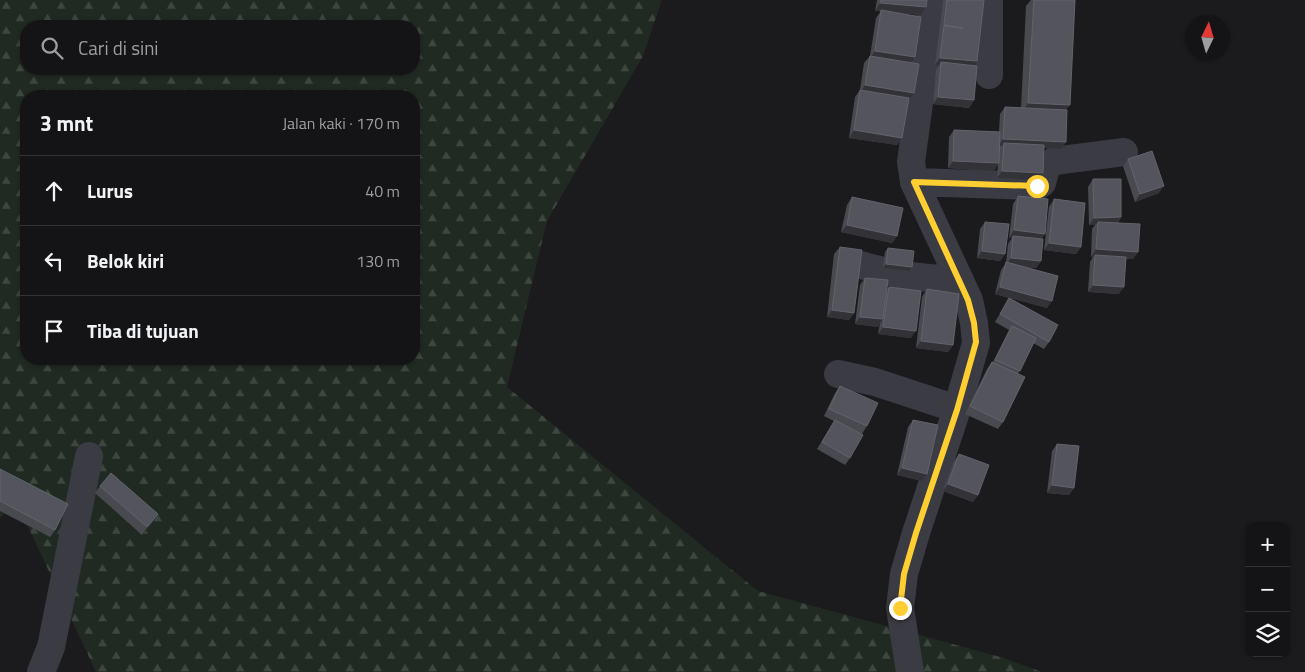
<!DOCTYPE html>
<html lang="id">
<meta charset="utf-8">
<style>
:root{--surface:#141416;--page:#1d1d1f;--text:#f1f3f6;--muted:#9d9ea1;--line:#333335}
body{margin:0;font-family:"Titillium Web",sans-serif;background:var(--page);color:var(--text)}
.controls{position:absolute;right:15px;bottom:15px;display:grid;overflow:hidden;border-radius:10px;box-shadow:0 1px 4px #0004}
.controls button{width:45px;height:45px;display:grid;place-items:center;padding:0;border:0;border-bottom:1px solid var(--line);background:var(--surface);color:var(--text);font:25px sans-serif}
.compass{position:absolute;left:1185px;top:15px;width:45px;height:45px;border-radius:50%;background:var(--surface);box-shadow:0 1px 4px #0004;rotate:5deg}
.stop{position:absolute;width:15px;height:15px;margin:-11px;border:4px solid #ffcf31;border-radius:50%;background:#fff}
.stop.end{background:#ffcf31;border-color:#fff;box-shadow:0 1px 5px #0008}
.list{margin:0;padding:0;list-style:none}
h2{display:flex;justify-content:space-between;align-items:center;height:65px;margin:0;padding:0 20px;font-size:21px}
h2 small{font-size:16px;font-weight:400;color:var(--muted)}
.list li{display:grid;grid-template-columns:32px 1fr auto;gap:15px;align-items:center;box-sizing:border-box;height:70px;padding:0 20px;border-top:1px solid var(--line)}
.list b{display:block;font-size:19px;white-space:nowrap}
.list em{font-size:16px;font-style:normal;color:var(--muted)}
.icon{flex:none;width:28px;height:28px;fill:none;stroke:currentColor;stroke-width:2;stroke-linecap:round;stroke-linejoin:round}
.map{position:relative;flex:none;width:1305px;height:672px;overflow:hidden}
.search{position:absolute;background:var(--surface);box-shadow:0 1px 4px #0004;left:20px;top:20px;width:400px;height:55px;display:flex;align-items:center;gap:12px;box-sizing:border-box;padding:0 18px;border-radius:20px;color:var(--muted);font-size:19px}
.panel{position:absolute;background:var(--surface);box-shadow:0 1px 4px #0004;left:20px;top:90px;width:400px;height:275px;border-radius:20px}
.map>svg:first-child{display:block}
.forest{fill:url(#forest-firs);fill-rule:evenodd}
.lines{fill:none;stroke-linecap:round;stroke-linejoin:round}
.minor{stroke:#3b3b43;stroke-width:28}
.wall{fill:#494a50}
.shaded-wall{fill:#323237}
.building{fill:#54555c;stroke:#62636b}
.route{stroke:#ffcf31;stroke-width:6}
</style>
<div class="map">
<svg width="1305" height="672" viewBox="0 0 1305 672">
<defs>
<pattern id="forest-firs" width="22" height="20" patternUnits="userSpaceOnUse" patternTransform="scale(1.25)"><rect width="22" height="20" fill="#202922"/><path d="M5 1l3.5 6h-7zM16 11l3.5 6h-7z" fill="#3e4640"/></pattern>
</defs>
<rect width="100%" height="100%" fill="#1b1a1d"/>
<path class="forest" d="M0,0H662L643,56L547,221L507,387L758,591L1004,658L1042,672H96L17,503L0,518ZM26,26H414V69H26ZM26,96H414V359H26Z"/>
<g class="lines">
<path class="minor" d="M989,75V0
M914,182L1037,186L1042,183L1046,168L1054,161L1124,152
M861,265C896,276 923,278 960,280
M838,374L875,382L957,409
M41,672L51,647L89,456
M910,672L900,608L904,574L916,533L957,409L976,343L974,323L969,300L914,182L911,162L933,0"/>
</g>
<path class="wall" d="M877,0H927L921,15L891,12L911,62L909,100L902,138L897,145L849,138L855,97L860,90L864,63L870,56L876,18L881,11H875Z
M943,0H984L974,66V100L969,108L933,104L936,70L939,65H935Z
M1031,0H1075L1066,110V142L1061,149L1044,148L1043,173L1038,180L997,178L998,164L994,171L948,168L949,137L954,130L999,132L1000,114L1005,107L1021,108L1026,6Z
M1128,159L1159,193L1135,202L1123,166Z
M1093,179L1121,217L1118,223L1138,252L1133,259H1126L1119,294L1088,292L1090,262L1093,257H1091L1092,229L1095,225H1089L1088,187Z
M1018,196L1045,234L1041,239V261L1036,268L1024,267L1047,308L1010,298L1049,342L1044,349L1033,343L1018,374L1003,422L998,429L965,414L987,369L992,362H993L1009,330L995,322L1009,298L995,294L1001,270L1006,263L1008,244L1012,238H1009L1013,204Z
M852,197L897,236L892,243L841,232L847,205Z
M1054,199L1081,247L1076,254L1044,250L1049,207Z
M985,222L1005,254L1000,261L977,258L980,229Z
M840,247L854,313L849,320L827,317L834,254Z
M888,248L912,267L909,271L883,268L885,252Z
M865,278L886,290L889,287L911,338L878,334L880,323L878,327L855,324L860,285Z
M927,289L953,345L948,352L916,348L922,297Z
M840,386L867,426L862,434L851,429L850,458L845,465L817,449L834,421L824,416L835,393Z
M913,420L922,481L897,475L908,427Z
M1057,444L1074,488L1069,495L1047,493L1052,451Z
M959,454L978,495L973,502L943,491L954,461Z
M0,469L55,530L50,537L0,511Z
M100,486L158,514L142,535L95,493Z"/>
<path class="shaded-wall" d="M880,3L926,7L921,15L875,11Z
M875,51L915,57L909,65L870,58Z
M940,58L977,61L972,69L941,62L939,65H935Z
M865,85L914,93L909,100L860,93Z
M938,97L974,100L969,108L933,104Z
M1028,103L1070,105L1062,115L1021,113Z
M854,130L902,138L897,145L849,138Z
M1003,139L1066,142L1061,149L1004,146V143L1002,146H998Z
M953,161L999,163L994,171L948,168Z
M1002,171L1043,173L1038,180L997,178Z
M1164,186L1159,193L1135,202L1140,194Z
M1121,217L1116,225L1098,222L1095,225H1089L1094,218Z
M847,225L897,236L892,243L841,232Z
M1014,230L1045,234L1040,241L1013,236L1012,238H1009Z
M1049,243L1081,247L1076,254L1044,250Z
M1096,249L1138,252L1133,259L1095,257V255L1093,257H1091Z
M982,251L1005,254L1000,261L977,258Z
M1011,258L1041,261L1036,268L1006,265Z
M886,264L912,267L909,271L883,268Z
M1093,285L1124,287L1119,294L1088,292Z
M1000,287L1052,301L1047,308L995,294Z
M832,310L854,313L849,320L827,317Z
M860,317L883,319L878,327L855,324Z
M883,327L916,331L911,338L878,334Z
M921,341L953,345L948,352L916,348Z
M902,468L927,474L922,481L897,475Z
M948,484L978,495L973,502L943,491Z
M1052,485L1074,488L1069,495L1047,493Z
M158,514L153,522L142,535L147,527Z"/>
<path class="building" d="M881,0H927L926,7L880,3Z
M947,0H984L977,61L940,58L944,26L963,28L944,25Z
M1034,0H1075L1070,105L1028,103Z
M881,10L921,17L915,57L875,51Z
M870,56L919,64L914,93L865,85Z
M941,62L977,66L974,100L938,97Z
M860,90L909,98L902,138L854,130Z
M1005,107L1067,110L1066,142L1003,139Z
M954,130L1000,132L999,163L953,161Z
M1004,143L1044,145L1043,173L1002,171Z
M1152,151L1164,186L1140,194L1128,159Z
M1093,179H1121V217L1094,218Z
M1018,196L1048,199L1045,234L1014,230Z
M852,197L903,208L897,236L847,225Z
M1054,199L1085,203L1081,247L1049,243Z
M985,222L1009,224L1005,254L982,251Z
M1098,222L1140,224L1138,252L1096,249Z
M1013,236L1043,239L1041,261L1011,258Z
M840,247L862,250L854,313L832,310Z
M888,248L914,251L912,267L886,264Z
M1095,255L1126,257L1124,287L1093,285Z
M1006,262L1058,276L1052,301L1000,287Z
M865,278L888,280L883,319L860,317Z
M889,287L921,291L916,331L883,327Z
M927,289L959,294L953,345L921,341Z
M1009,298L1058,325L1049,342L1000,314Z
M1012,326L1036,338L1020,371L995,360Z
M992,362L1025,377L1003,422L970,406Z
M840,386L878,403L867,426L829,409Z
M835,420L863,435L850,458L822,442Z
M913,420L938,425L927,474L902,468Z
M1057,444L1079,446L1074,488L1052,485Z
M959,454L989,465L978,495L948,484Z
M0,469L68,504L55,530L0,501Z
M111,473L158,514L147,527L100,486Z"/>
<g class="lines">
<path class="route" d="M900,608L904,574L916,533L957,410L976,342L974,323L968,300L914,182L1037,186"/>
</g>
</svg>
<div class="controls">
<button>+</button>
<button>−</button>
<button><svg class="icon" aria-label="layers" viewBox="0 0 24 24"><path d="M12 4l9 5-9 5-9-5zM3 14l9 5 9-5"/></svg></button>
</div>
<svg class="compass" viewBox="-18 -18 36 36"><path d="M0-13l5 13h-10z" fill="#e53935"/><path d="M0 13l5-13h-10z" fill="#9d9ea1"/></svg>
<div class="stop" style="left:1037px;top:186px"></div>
<div class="stop end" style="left:900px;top:608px"></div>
<div class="search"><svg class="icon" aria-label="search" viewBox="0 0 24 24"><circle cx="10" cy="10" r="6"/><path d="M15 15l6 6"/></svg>Cari di sini</div>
<section class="panel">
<h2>3 mnt<small>Jalan kaki · 170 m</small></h2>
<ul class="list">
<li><svg class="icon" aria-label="ahead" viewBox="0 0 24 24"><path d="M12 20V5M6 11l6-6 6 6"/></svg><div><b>Lurus</b></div><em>40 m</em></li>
<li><svg class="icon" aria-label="left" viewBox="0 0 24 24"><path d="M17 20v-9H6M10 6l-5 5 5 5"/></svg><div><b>Belok kiri</b></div><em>130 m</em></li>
<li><svg class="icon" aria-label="arrive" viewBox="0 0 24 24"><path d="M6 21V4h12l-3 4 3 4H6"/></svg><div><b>Tiba di tujuan</b></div></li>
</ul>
</section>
</div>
